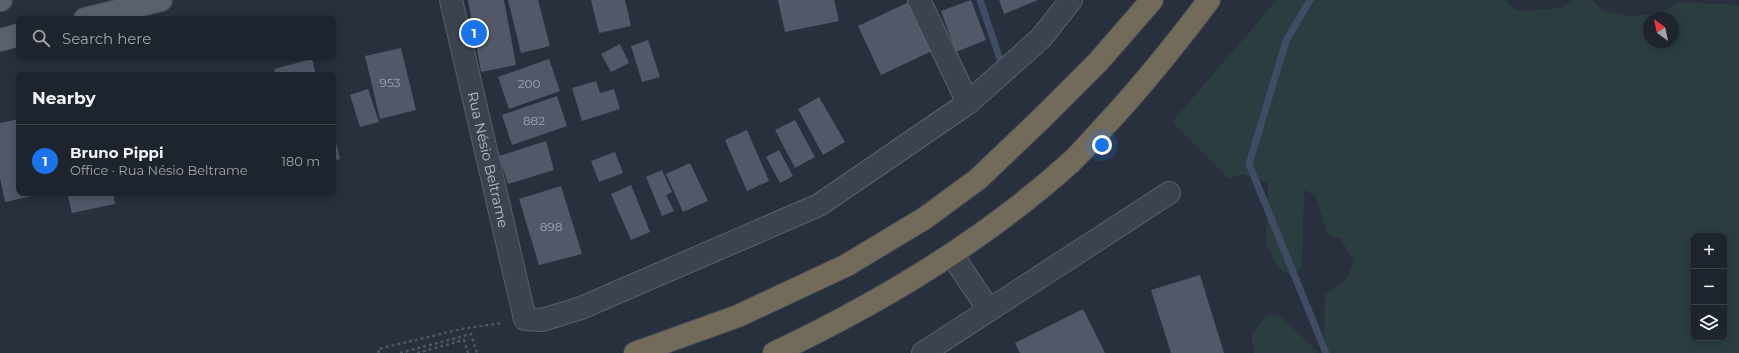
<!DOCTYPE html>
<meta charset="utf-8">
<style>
:root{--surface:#1e242e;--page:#2b303a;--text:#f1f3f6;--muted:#a1a4aa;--line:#3c414a;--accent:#1a73e8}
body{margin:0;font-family:Montserrat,sans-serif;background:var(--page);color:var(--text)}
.controls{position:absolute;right:12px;bottom:12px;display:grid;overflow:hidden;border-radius:8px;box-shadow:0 2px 10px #0003}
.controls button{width:36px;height:36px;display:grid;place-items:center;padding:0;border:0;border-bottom:1px solid var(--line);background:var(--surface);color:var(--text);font:20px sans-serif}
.compass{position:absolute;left:1643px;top:12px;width:36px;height:36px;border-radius:50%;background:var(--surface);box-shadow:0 2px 10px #0003;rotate:327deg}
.you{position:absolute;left:1102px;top:145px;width:14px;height:14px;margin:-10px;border:3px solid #fff;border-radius:50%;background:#1a73e8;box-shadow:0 0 0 6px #1a73e833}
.badge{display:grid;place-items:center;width:26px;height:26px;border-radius:50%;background:var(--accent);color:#fff;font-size:13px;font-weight:700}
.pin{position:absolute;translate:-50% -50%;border:2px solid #fff;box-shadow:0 1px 4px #0006}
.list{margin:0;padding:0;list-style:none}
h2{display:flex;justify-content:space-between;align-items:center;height:52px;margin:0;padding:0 16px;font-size:17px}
h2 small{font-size:13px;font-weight:400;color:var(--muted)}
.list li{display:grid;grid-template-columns:26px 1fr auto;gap:12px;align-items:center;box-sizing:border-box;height:72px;padding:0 16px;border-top:1px solid var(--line)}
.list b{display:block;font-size:15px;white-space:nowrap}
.list p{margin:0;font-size:13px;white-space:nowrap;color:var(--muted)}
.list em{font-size:13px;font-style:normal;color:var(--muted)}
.icon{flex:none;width:22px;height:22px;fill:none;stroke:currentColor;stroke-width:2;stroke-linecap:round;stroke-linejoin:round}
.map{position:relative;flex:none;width:1739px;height:353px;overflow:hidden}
.search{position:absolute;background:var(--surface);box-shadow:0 2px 10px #0003;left:16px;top:16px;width:320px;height:44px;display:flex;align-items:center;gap:10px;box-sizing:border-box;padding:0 14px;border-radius:8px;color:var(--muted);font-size:15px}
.panel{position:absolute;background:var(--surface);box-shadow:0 2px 10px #0003;left:16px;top:72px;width:320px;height:124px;border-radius:8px}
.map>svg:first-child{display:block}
.green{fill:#2b3d3f;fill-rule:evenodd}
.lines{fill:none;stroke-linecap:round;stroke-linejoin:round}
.stream{stroke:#404c64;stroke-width:7}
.building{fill:#525868}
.minor-casing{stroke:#5a606b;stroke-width:24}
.major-casing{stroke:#454b57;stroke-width:24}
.highway-casing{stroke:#474d58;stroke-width:24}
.path{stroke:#4a595d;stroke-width:2.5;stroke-dasharray:3 3;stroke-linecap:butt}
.minor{stroke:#3c424e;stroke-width:22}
.major{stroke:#5a616d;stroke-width:22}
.highway{stroke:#736b5a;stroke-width:22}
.labels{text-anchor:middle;stroke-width:3.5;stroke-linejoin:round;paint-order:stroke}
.number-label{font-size:12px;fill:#9ea4b0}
.street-label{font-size:14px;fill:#b8bdc8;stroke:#212733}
</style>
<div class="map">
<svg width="1739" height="353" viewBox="0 0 1739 353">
<rect width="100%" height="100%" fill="#28303d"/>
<path class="green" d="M1277,0H1505L1517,11L1559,8L1573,0H1592L1603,11L1630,16L1657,14L1681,2L1739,5V353H1324L1325,295L1345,281L1354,261L1340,238L1327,234L1316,196L1304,190L1302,267L1292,276L1279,269L1266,244L1268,183L1242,174L1229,179L1172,122ZM1649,18H1673V42H1649ZM1694,236H1724V338H1694Z
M1279,315L1319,353H1254L1251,334L1267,316Z"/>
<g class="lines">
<path class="stream" d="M980,0L1003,68
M1310,0L1286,41L1249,164L1326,353"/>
</g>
<path class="building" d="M468,0H504L516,65L481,72Z
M508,0H538L550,46L521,53Z
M591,0H625L631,26L599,33Z
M778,0H834L839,21L785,32Z
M971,0L986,40L956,52L941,11Z
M999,0H1038L1004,14Z
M909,2L932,51L881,75L858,26Z
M648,40L660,77L642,82L631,46Z
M620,44L629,63L611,72L601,54Z
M401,48L416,110L380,119L365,56Z
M312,59L316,75H276L274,69Z
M549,59L560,91L509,109L498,77Z
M596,81L600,93L614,89L620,109L582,121L572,88Z
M368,89L379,122L360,127L350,95Z
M557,96L567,126L512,145L502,115Z
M819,97L845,142L823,155L798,109Z
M19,119V193L41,194L5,202L0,178V123Z
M795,120L815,157L795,168L775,130Z
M333,129L340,159L333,161Z
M747,130L769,181L747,191L725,140Z
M546,141L554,170L508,184L499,156Z
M779,150L793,176L780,183L766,157Z
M615,152L623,173L599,182L591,161Z
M690,163L708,201L683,212L666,174Z
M662,170L672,192L666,195L674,211L662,216L646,177Z
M631,185L650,232L631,240L611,194Z
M561,186L582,254L539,265L519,199Z
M67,193H113L115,204L72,213Z
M1200,275L1224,353H1171L1151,290Z
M1083,309L1105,353H1020L1015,343Z"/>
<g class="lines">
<g class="minor-casing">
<g id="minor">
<path id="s1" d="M451,0L525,319L542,320L581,308L819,205L968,103L1041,38L1071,0"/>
<path d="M919,0L968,103"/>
<path d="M952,255L989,310"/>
<path d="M923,353L1169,193"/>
</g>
</g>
<g class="major-casing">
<path id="major" d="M0,0H1
M85,19L161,0
M0,40L19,35"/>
</g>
<g class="highway-casing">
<path id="highway" d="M635,353L738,316L847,265L925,218L978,179L1042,118L1098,62L1152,0
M774,353C880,303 982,242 1070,163C1081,153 1091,141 1101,130C1140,89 1175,45 1209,0"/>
</g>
<path class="path" d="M379,353L378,349L461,329L502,323
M400,353L471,334L477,353
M417,353L464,340L468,353"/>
<use href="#minor" class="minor"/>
<use href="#major" class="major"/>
<use href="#highway" class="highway"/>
</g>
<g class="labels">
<g class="number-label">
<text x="390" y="87">953</text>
<text x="529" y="88">200</text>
<text x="534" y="125">882</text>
<text x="551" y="231">898</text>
</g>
<g class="street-label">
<text dy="5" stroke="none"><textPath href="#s1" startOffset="164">Rua Nésio Beltrame</textPath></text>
</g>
</g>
</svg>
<div class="controls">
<button>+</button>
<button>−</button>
<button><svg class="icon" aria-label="layers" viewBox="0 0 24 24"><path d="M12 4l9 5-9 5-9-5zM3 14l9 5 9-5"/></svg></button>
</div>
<svg class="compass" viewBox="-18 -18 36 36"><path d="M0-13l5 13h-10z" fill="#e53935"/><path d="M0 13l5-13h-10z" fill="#a1a4aa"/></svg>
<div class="you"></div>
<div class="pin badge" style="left:474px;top:33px">1</div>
<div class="search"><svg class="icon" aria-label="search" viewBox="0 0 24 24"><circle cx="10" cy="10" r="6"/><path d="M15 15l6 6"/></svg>Search here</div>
<section class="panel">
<h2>Nearby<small></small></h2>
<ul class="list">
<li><span class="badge">1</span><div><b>Bruno Pippi</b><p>Office · Rua Nésio Beltrame</p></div><em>180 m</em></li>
</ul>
</section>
</div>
